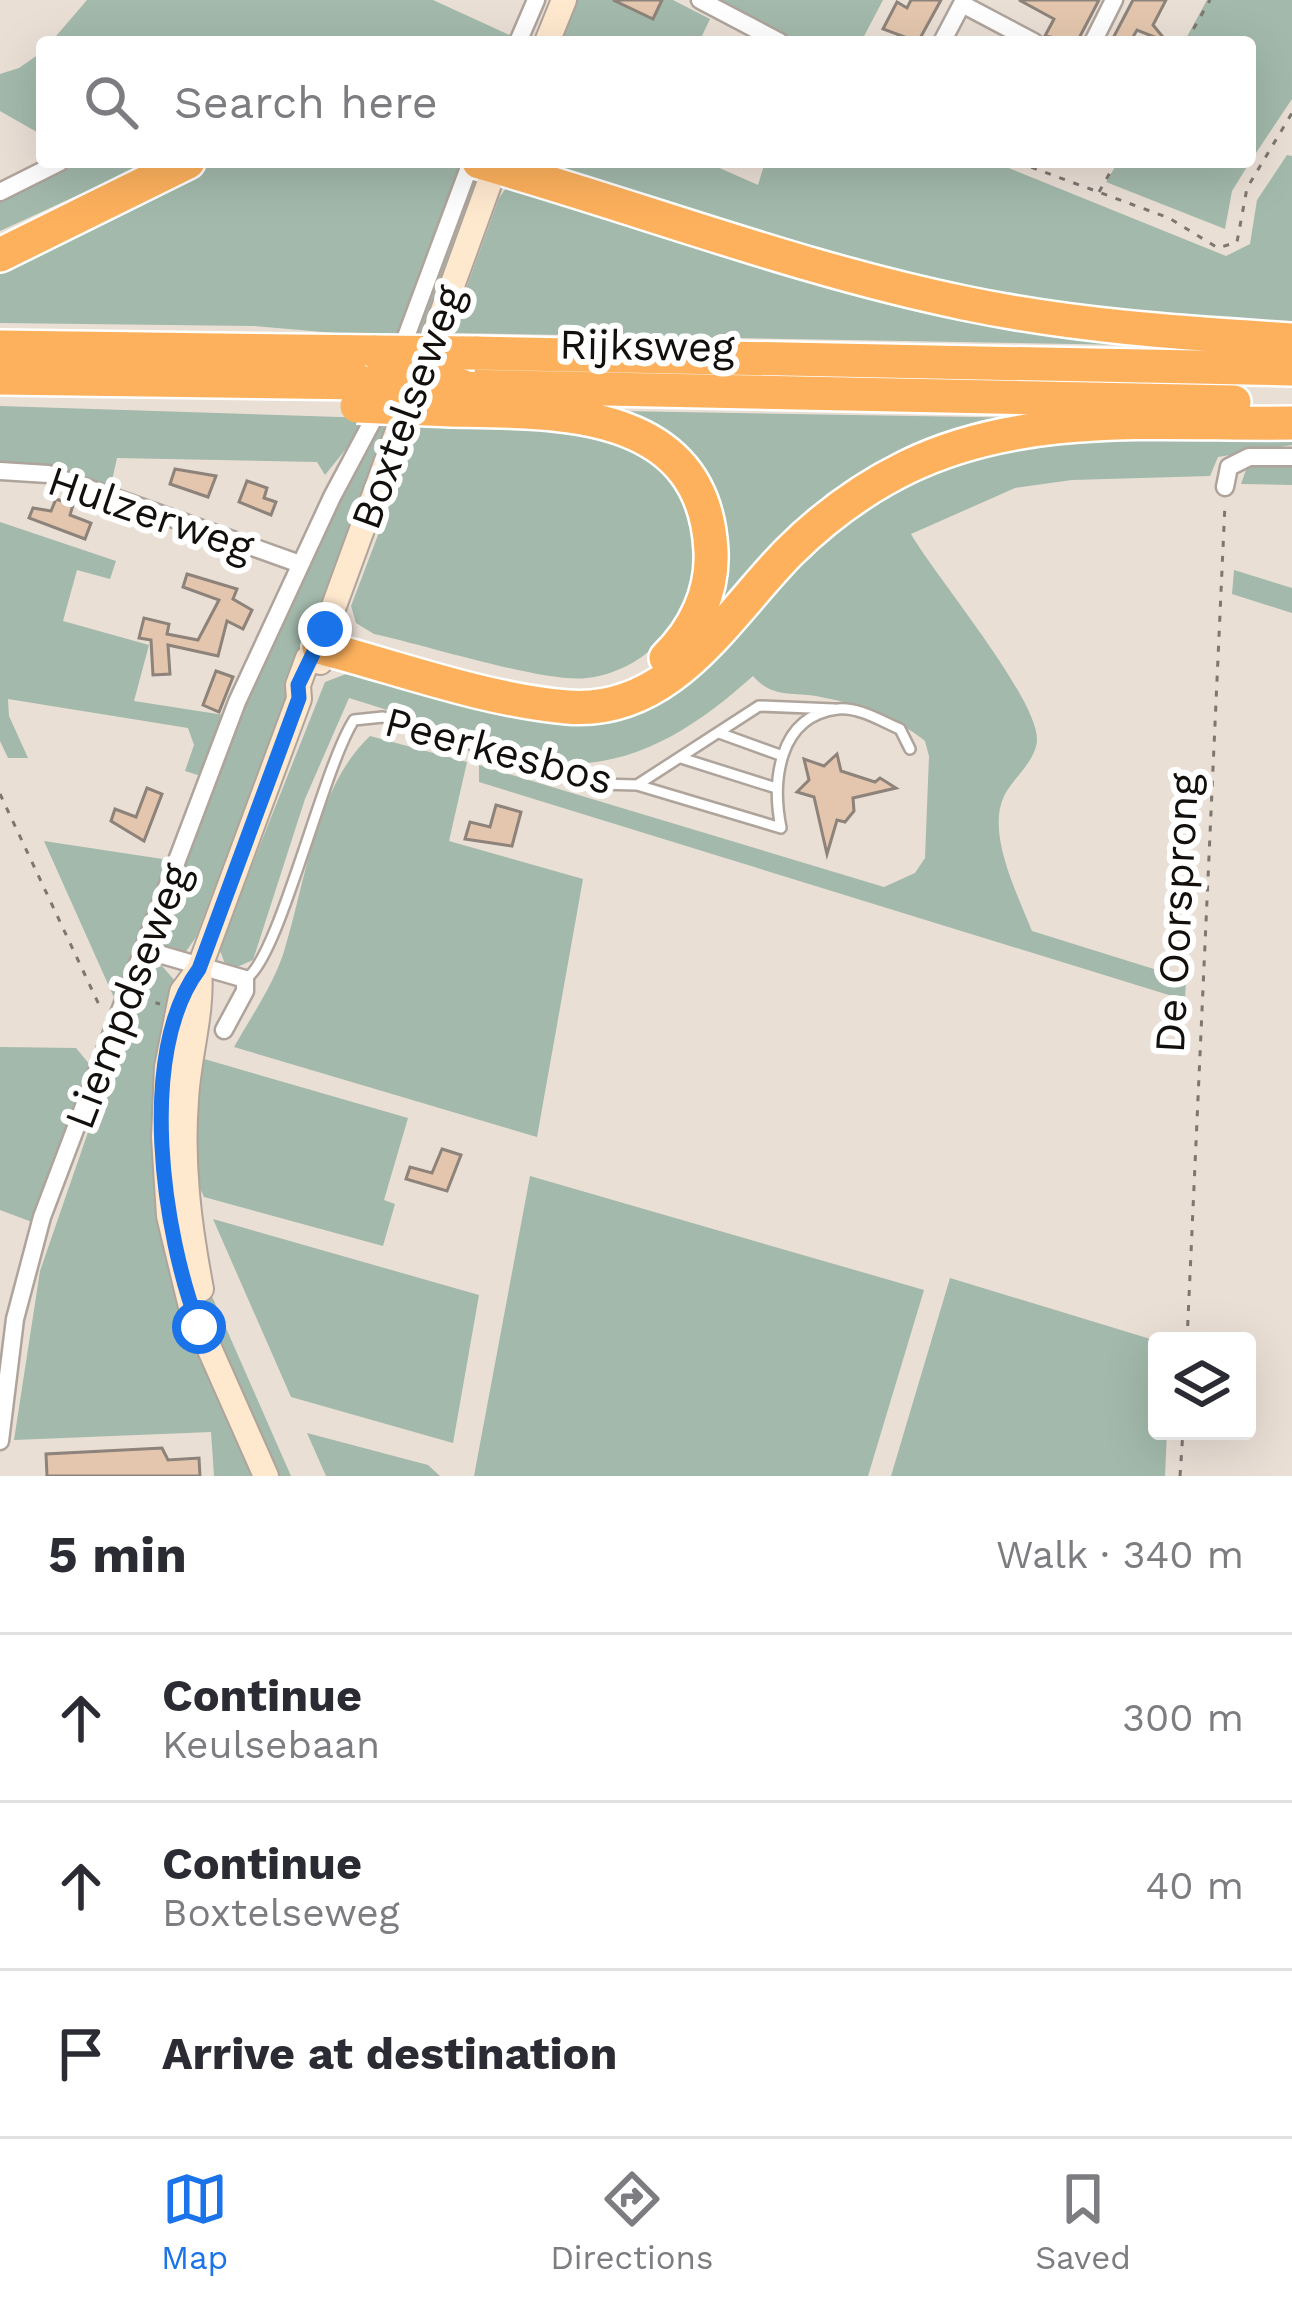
<!DOCTYPE html>
<meta charset="utf-8">
<style>
:root{--surface:#fff;--page:#f7f7f7;--text:#2b2b33;--muted:#7c7c81;--line:#e1e1e2;--accent:#1a73e8}
body{margin:0;font-family:"Work Sans",sans-serif;background:var(--page);color:var(--text)}
.controls{position:absolute;right:36px;bottom:36px;display:grid;overflow:hidden;border-radius:12px;box-shadow:0 12px 48px #0002}
.controls button{width:108px;height:108px;display:grid;place-items:center;padding:0;border:0;border-bottom:3px solid var(--line);background:var(--surface);color:var(--text);font:60px sans-serif}
.stop{position:absolute;width:36px;height:36px;margin:-27px;border:9px solid #1a73e8;border-radius:50%;background:#fff}
.stop.end{background:#1a73e8;border-color:#fff;box-shadow:0 3px 12px #0008}
.list{margin:0;padding:0;list-style:none}
h2{display:flex;justify-content:space-between;align-items:center;height:156px;margin:0;padding:0 48px;font-size:51px}
h2 small{font-size:39px;font-weight:400;color:var(--muted)}
.list li{display:grid;grid-template-columns:78px 1fr auto;gap:36px;align-items:center;box-sizing:border-box;height:168px;padding:0 48px;border-top:3px solid var(--line)}
.list b{display:block;font-size:45px;white-space:nowrap}
.list p{margin:0;font-size:39px;white-space:nowrap;color:var(--muted)}
.list em{font-size:39px;font-style:normal;color:var(--muted)}
.icon{flex:none;width:66px;height:66px;fill:none;stroke:currentColor;stroke-width:2;stroke-linecap:round;stroke-linejoin:round}
.map{position:relative;flex:none;width:1292px;height:1476px;overflow:hidden}
.search{position:absolute;background:var(--surface);box-shadow:0 12px 48px #0002;left:36px;right:36px;top:36px;height:132px;display:flex;align-items:center;gap:30px;box-sizing:border-box;padding:0 42px;border-radius:12px;color:var(--muted);font-size:45px}
.sheet{height:660px;background:var(--surface)}
nav{display:flex;justify-content:space-around;align-items:center;box-sizing:border-box;height:168px;border-top:3px solid var(--line);background:var(--surface);font-size:33px;color:var(--muted)}
nav a{display:grid;justify-items:center;gap:6px}
nav .on{color:var(--accent)}
.map>svg:first-child{display:block}
.green{fill:#a2b9ab}
.building{fill:#e3c6ad;stroke:#8d837a;stroke-width:3}
.lines{fill:none;stroke-linecap:round;stroke-linejoin:round}
.lane-casing{stroke:#afa49b;stroke-width:14}
.street-casing{stroke:#afa49b;stroke-width:21}
.secondary-casing{stroke:#afa49b;stroke-width:28}
.highway-casing{stroke:#fff;stroke-width:38}
.path{stroke:#7e7670;stroke-width:3;stroke-dasharray:6 9;stroke-linecap:butt}
.lane{stroke:#fff;stroke-width:9}
.street{stroke:#fff;stroke-width:16}
.secondary{stroke:#fee8ce;stroke-width:24}
.highway{stroke:#fdb15d;stroke-width:33}
.highway-bridge-casing{stroke:#fff;stroke-width:38;stroke-linecap:butt}
.highway-bridge{stroke:#fdb15d;stroke-width:33}
.route{stroke:#1a73e8;stroke-width:15}
.labels{text-anchor:middle;stroke-width:12;stroke-linejoin:round;paint-order:stroke}
.street-label{font-size:42px;fill:#130f0c;stroke:#fff}
</style>
<div class="map">
<svg width="1292" height="1476" viewBox="0 0 1292 1476">
<rect width="100%" height="100%" fill="#eadfd5"/>
<path class="green" d="M87,0H433L514,37L512,42H51Z
M575,0H673L710,19L699,42H555Z
M713,0H883L861,42H796Z
M1207,0H1292V99L1250,162V42H1184Z
M42,52V135L0,111V74L19,68Z
M1287,155L1292,156V343L982,301L528,162H706L758,185L765,162H994L1226,256L1250,244L1257,200Z
M64,162H150L0,231V191Z
M219,162H440L462,167L403,339L254,326L0,323V262L113,205Z
M1118,162H1250L1232,191L1225,229L1106,182Z
M472,172L478,186L196,937L185,953L164,950L158,935L238,718L337,500L382,419Z
M509,184L776,260L1245,347L450,333L499,198Z
M0,406L371,418L325,475L317,462L117,458L109,494L33,464L0,465Z
M620,411L1035,418L935,448L692,650L719,533L620,418Z
M421,422C484,424 601,418 652,458C739,526 691,665 587,678C547,684 422,644 374,634L356,623L351,606Z
M1292,434V445L1218,457L1210,476L1072,480L1015,488L911,534C935,576 1038,698 1037,740C1036,761 1013,778 1004,796C986,834 1018,895 1032,931L1186,979L1185,1000L479,782V765L884,887L915,873L925,858L929,756L925,741C895,716 854,703 816,696C791,692 772,698 753,676C697,726 637,767 559,764L349,698L305,799L253,960L237,967L225,964L219,948L325,682L354,671L553,722L625,719L674,691L785,573L846,517L920,474L1054,436Z
M1292,460V485L1241,484L1247,467Z
M0,522L116,561L110,579L77,570L63,621L149,645L134,701L224,715L201,776L185,771L194,745L188,728L8,699L9,716L28,758H8L0,741Z
M1234,570L1292,588V613L1232,594Z
M370,736L467,762L449,841L583,879L537,1137L234,1047C252,1015 275,983 285,948C306,879 316,787 370,736Z
M44,841L169,860L116,1002Z
M162,966L176,982L160,1189L256,1476H214L211,1432L14,1440L40,1271L143,973Z
M0,1047L76,1048L91,1066L32,1222L0,1210Z
M194,1056L408,1118L384,1200L395,1204L383,1246L204,1197L189,1164Z
M530,1176L924,1290L868,1476H474Z
M213,1219L479,1295L453,1443L291,1397Z
M202,1276L215,1303L291,1476H277L212,1320Z
M950,1278L1157,1341V1431H1167L1165,1476H891Z
M307,1433L428,1465L440,1476H326Z"/>
<path class="building" d="M613,0H662L653,19Z
M911,0H941L918,42L883,29L897,2L907,8Z
M1019,0H1099L1077,42L1045,36L1054,19Z
M1133,0H1166L1153,25L1167,42L1137,30L1130,42H1111Z
M175,469L216,476L208,497L170,484Z
M247,481L267,488L264,498L276,502L271,515L239,502Z
M56,499L73,505L70,515L91,523L85,539L29,518L33,508L51,511Z
M187,574L237,589L233,599L252,610L243,629L227,621L218,656L168,645L170,674L153,675L151,640L139,638L144,618L169,624L167,634L198,640L219,600L183,587Z
M216,671L233,677L219,712L203,705Z
M837,754L841,771L875,782L880,778L896,788L853,798L854,811L845,822L837,820L827,854L814,797L797,792L809,780L804,759L824,766Z
M147,788L162,794L144,841L111,821L115,809L136,817Z
M496,805L521,812L512,846L465,839L470,822L490,827Z
M442,1149L461,1155L447,1191L406,1179L410,1167L432,1173Z
M162,1448L168,1460L199,1458L200,1476H47L46,1454Z"/>
<g class="lines">
<g class="lane-casing">
<path id="lane" d="M719,733L780,755
M681,758L773,787
M637,785L781,828C772,783 777,716 838,709C859,707 881,721 900,729L910,749
M245,979C278,963 323,767 354,720L383,717L598,784L637,785L759,706L834,709"/>
</g>
<g class="street-casing">
<path id="street" d="M700,0L780,42
M962,4L1034,42
M518,42L536,0
M942,42L964,0
M1093,42L1114,0
M0,192L60,162
M400,353L471,162
M0,471L48,474L300,564
M1225,487L1229,467L1249,457H1292
M145,950L245,979V991L224,1030
M0,1441L15,1319L42,1217L237,702L332,497L381,405"/>
</g>
<g class="secondary-casing">
<path id="secondary" d="M547,42L564,0
M424,363L497,162
M320,662L319,647L411,395
M199,969C203,1012 188,1057 186,1100C181,1164 189,1226 201,1289
M266,1476L191,1307L169,1216L164,1137L167,1067L182,992L199,969L299,699L298,685L308,658L319,647"/>
</g>
<g class="highway-casing">
<path id="highway" d="M479,162C641,208 799,269 964,303C1073,326 1181,333 1292,340
M0,255L188,162
M0,347L376,352
M475,353L1292,369
M0,378L365,383
M462,386L1234,402
M452,410C558,412 704,407 711,551C713,592 695,630 666,658
M319,647C399,668 485,700 567,707C671,716 726,616 789,552C824,517 862,489 907,467C1026,409 1163,425 1292,423"/>
</g>
<path class="path" d="M1186,42L1210,0
M1017,162L1169,218L1218,248L1237,242L1247,188L1292,113
M1099,192L1116,162
M0,794L101,1009
M141,999L160,1004
M1187,1341L1225,504
M1180,1476L1183,1431"/>
<use href="#lane" class="lane"/>
<use href="#street" class="street"/>
<use href="#secondary" class="secondary"/>
<use href="#highway" class="highway"/>
<g class="highway-bridge-casing">
<path id="highway-bridge" d="M376,352L475,353
M365,383L462,386
M357,406L452,410"/>
</g>
<use href="#highway-bridge" class="highway-bridge"/>
</g>
<g class="lines">
<path class="route" d="M199,1327C163,1235 136,1053 199,969L299,698L298,685L325,629"/>
</g>
<g class="labels">
<g class="street-label">
<text transform="translate(647 345) rotate(1)" y="15">Rijksweg</text>
<text transform="translate(407 407) rotate(-70)" y="15">Boxtelseweg</text>
<text transform="translate(151 513) rotate(19)" y="15">Hulzerweg</text>
<text transform="translate(499 750) rotate(15)" y="15">Peerkesbos</text>
<text transform="translate(1176 913) rotate(-87)" y="15">De Oorsprong</text>
<text transform="translate(127 996) rotate(-69)" y="15">Liempdseweg</text>
</g>
</g>
</svg>
<div class="controls">
<button><svg class="icon" aria-label="layers" viewBox="0 0 24 24"><path d="M12 4l9 5-9 5-9-5zM3 14l9 5 9-5"/></svg></button>
</div>
<div class="stop" style="left:199px;top:1327px"></div>
<div class="stop end" style="left:325px;top:629px"></div>
<div class="search"><svg class="icon" aria-label="search" viewBox="0 0 24 24"><circle cx="10" cy="10" r="6"/><path d="M15 15l6 6"/></svg>Search here</div>
</div>
<section class="sheet">
<h2>5 min<small>Walk · 340 m</small></h2>
<ul class="list">
<li><svg class="icon" aria-label="ahead" viewBox="0 0 24 24"><path d="M12 20V5M6 11l6-6 6 6"/></svg><div><b>Continue</b><p>Keulsebaan</p></div><em>300 m</em></li>
<li><svg class="icon" aria-label="ahead" viewBox="0 0 24 24"><path d="M12 20V5M6 11l6-6 6 6"/></svg><div><b>Continue</b><p>Boxtelseweg</p></div><em>40 m</em></li>
<li><svg class="icon" aria-label="arrive" viewBox="0 0 24 24"><path d="M6 21V4h12l-3 4 3 4H6"/></svg><div><b>Arrive at destination</b></div></li>
</ul>
</section>
<nav>
<a class="on"><svg class="icon" aria-label="map" viewBox="0 0 24 24"><path d="M3 6l6-2 6 2 6-2v14l-6 2-6-2-6 2zM9 4v14M15 6v14"/></svg>Map</a>
<a><svg class="icon" aria-label="directions" viewBox="0 0 24 24"><path d="M12 3l9 9-9 9-9-9zM9 14v-3h6M13 9l2 2-2 2"/></svg>Directions</a>
<a><svg class="icon" aria-label="saved" viewBox="0 0 24 24"><path d="M7 4h10v16l-5-4-5 4z"/></svg>Saved</a>
</nav>
